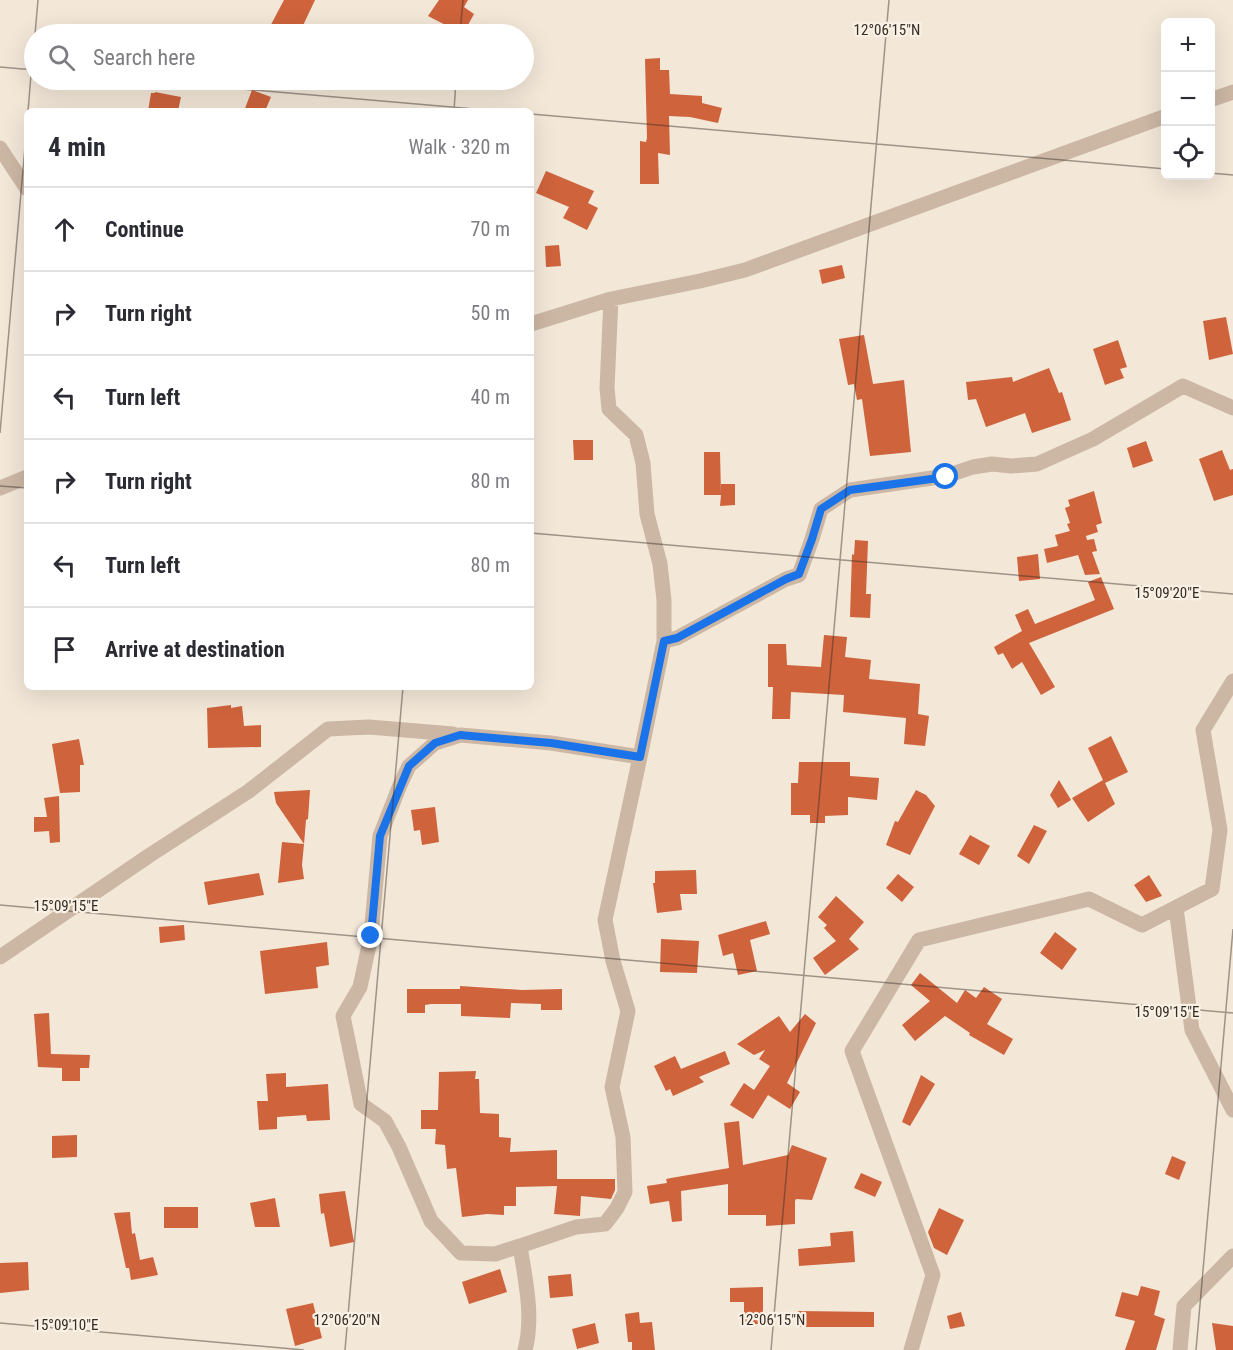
<!DOCTYPE html>
<meta charset="utf-8">
<style>
:root{--surface:#fff;--page:#f2f2f3;--text:#2b2b33;--muted:#7c7c81;--line:#e1e1e2}
body{margin:0;font-family:"Roboto Condensed",sans-serif;background:var(--page);color:var(--text)}
.controls{position:absolute;right:18px;top:18px;display:grid;overflow:hidden;border-radius:9px;box-shadow:0 6px 24px #0002}
.controls button{width:54px;height:54px;display:grid;place-items:center;padding:0;border:0;border-bottom:2px solid var(--line);background:var(--surface);color:var(--text);font:30px sans-serif}
.stop{position:absolute;width:18px;height:18px;margin:-14px;border:4px solid #1a73e8;border-radius:50%;background:#fff}
.stop.end{background:#1a73e8;border-color:#fff;box-shadow:0 2px 6px #0008}
.list{margin:0;padding:0;list-style:none}
h2{display:flex;justify-content:space-between;align-items:center;height:78px;margin:0;padding:0 24px;font-size:26px}
h2 small{font-size:20px;font-weight:400;color:var(--muted)}
.list li{display:grid;grid-template-columns:39px 1fr auto;gap:18px;align-items:center;box-sizing:border-box;height:84px;padding:0 24px;border-top:2px solid var(--line)}
.list b{display:block;font-size:22px;white-space:nowrap}
.list em{font-size:20px;font-style:normal;color:var(--muted)}
.icon{flex:none;width:33px;height:33px;fill:none;stroke:currentColor;stroke-width:2;stroke-linecap:round;stroke-linejoin:round}
.map{position:relative;flex:none;width:1233px;height:1350px;overflow:hidden}
.search{position:absolute;background:var(--surface);box-shadow:0 6px 24px #0002;left:24px;top:24px;width:510px;height:66px;display:flex;align-items:center;gap:15px;box-sizing:border-box;padding:0 21px;border-radius:33px;color:var(--muted);font-size:22px}
.panel{position:absolute;background:var(--surface);box-shadow:0 6px 24px #0002;left:24px;top:108px;width:510px;height:582px;border-radius:9px}
.map>svg:first-child{display:block}
.building{fill:#ce633c}
.lines{fill:none;stroke-linecap:round;stroke-linejoin:round}
.minor{stroke:#ccb7a4;stroke-width:15}
.route{stroke:#1a73e8;stroke-width:8}
.ticks{fill:none;stroke:#362c26;stroke-width:1.5;stroke-opacity:0.45}
.ticks-label{font-size:15px;text-anchor:middle;fill:#362c26;stroke:#faf1e5;stroke-width:4.5;stroke-linejoin:round;paint-order:stroke}
</style>
<div class="map">
<svg width="1233" height="1350" viewBox="0 0 1233 1350">
<rect width="100%" height="100%" fill="#f3e7d8"/>
<path class="building" d="M284,0H315L299,34H266Z
M439,0H468L464,7L474,14L463,34L428,16Z
M660,58V70H669L670,94L702,96V103L722,108L718,123L690,117L669,116L670,155L658,153L659,184H640V141L646,142L647,138L645,59Z
M252,90L271,97L265,111H244Z
M155,92L181,97L178,111H148L151,93H155Z
M546,171L594,191L588,203L598,208L587,230L563,218L569,207L536,193Z
M559,245L561,266L546,267L545,246Z
M842,265L845,278L822,284L819,270Z
M1226,317L1233,354L1209,360L1203,321Z
M864,335L873,384L904,380L911,452L870,456L862,399L857,400L854,384L848,385L839,339Z
M1118,340L1127,367L1120,369L1124,378L1105,385L1093,349Z
M1049,368L1059,393L1062,392L1071,420L1032,433L1025,413L986,427L976,399L968,400L966,382L1012,377L1013,382Z
M573,440H593V460H574Z
M1146,441L1153,461L1133,468L1127,448Z
M1222,450L1230,470L1233,469V495L1214,501L1199,459Z
M704,452H720L721,494V484H735V505L720,506L721,495H704Z
M1094,491L1102,523L1096,525L1098,532L1086,536L1087,540L1094,539L1097,551L1092,552L1100,574L1085,575L1078,555L1047,563L1044,549L1058,546L1055,535L1070,531L1067,524L1070,523L1065,508L1070,506L1068,500Z
M855,540L868,541L866,594H871L870,618L850,617L852,554L854,555Z
M1038,554L1040,579L1019,581L1017,557Z
M1101,577L1114,609L1029,643L1055,687L1041,695L1022,662L1012,669L1003,653L998,655L994,647L1022,631L1015,615L1028,609L1035,624L1095,600L1088,582Z
M824,635L847,637L845,657L871,660L869,679L920,684L918,714L929,716L925,746L904,744L906,718L843,712L844,695L791,692L790,719H772L773,687H768V644H786L787,665L821,667Z
M231,705V708L242,706L244,726L261,725V747L208,748L207,708Z
M1111,736L1128,772L1105,783L1115,804L1088,822L1072,798L1103,780L1088,748Z
M79,739L84,765H80V792L60,793L52,744Z
M799,762H850V776L879,778L877,800L848,797V815L825,816V823H810V815H791V783H798Z
M1059,780L1071,800L1058,808L1050,795Z
M310,790L308,819L306,820L304,844L276,803L274,792Z
M916,790L926,795L935,806L910,855L886,845L895,821L898,822Z
M59,796L60,842L50,843L49,831L34,832V817H47L44,798Z
M435,807L439,842L422,845L420,830L414,831L411,810Z
M1034,825L1047,831L1029,864L1017,856Z
M970,835L990,846L979,865L959,854Z
M282,842L304,844L302,865L304,879L278,883Z
M696,870L697,894H680L682,910L657,913L653,883H655V871Z
M259,873L264,895L208,905L204,882Z
M898,874L914,887L902,902L886,888Z
M1149,875L1162,896L1146,902L1134,885Z
M836,896L864,922L849,939L859,949L825,975L813,958L836,941L824,928L827,925L818,917Z
M766,921L770,934L750,940L757,971L738,975L733,953L723,956L718,935Z
M184,925L185,940L160,943L159,927Z
M1055,932L1077,949L1062,970L1040,953Z
M661,939L699,941L697,973L660,972Z
M327,942L329,965L316,967L318,988L265,994L260,951Z
M920,973L957,1003L965,990L976,998L984,987L1002,999L987,1024L1013,1039L1004,1055L969,1035L970,1033L945,1016L915,1041L902,1025L930,1001L911,985Z
M460,986L522,990L562,989V1010H541V1004L511,1003L510,1018L461,1016V1004H431L425,1005V1013H407V989H460Z
M49,1013L51,1054L90,1055L89,1068H80V1081H62V1068L38,1067L34,1014Z
M805,1014L816,1023L787,1083L800,1092L790,1109L768,1095L753,1119L730,1105L744,1083L754,1090L770,1066L759,1059L765,1050L754,1055L737,1044L779,1016L790,1032Z
M725,1051L730,1064L699,1077L704,1082L673,1096L670,1089L666,1091L654,1066L675,1056L681,1069Z
M476,1071L475,1079H479L480,1113L499,1114V1137L511,1138L510,1152L557,1150V1179H615V1190L611,1199L581,1196L580,1216L554,1214L557,1186L516,1187V1206H504V1215L487,1214L462,1217L456,1168L447,1169L445,1145L435,1144L436,1129H421V1110H438L439,1072Z
M286,1073V1087L328,1084L330,1120L307,1121L306,1115L277,1117V1129L259,1130L257,1101H268L266,1074Z
M921,1075L935,1084L910,1126L902,1122Z
M739,1121L743,1165L788,1155L792,1145L827,1158L812,1200L796,1199L795,1201V1224L766,1226V1215H728V1184L681,1191L682,1221L672,1222L669,1201L650,1204L647,1186L667,1183L666,1179L671,1178L729,1168L724,1123Z
M77,1135V1157L52,1158V1136Z
M1172,1156L1186,1162L1179,1180L1165,1174Z
M861,1173L882,1182L875,1197L854,1188Z
M345,1191L354,1242L330,1247L324,1213L321,1214L319,1194Z
M275,1198L280,1227H255L250,1203Z
M164,1207H198V1228H164Z
M939,1208L964,1220L947,1255L934,1248L928,1232Z
M130,1212L132,1234L135,1233L140,1260L153,1257L158,1275L131,1280L129,1268H126L114,1213Z
M853,1231L855,1262L799,1266L798,1249L831,1246L830,1233Z
M28,1262L29,1290L0,1293V1263Z
M500,1269L507,1292L469,1304L462,1282Z
M571,1274L573,1296L550,1298L548,1276Z
M1141,1286L1160,1291L1154,1315L1165,1319L1156,1350H1125L1135,1321L1115,1316L1122,1292L1138,1296Z
M763,1287V1324H744V1302H730V1288Z
M313,1303L322,1338L295,1346L286,1309Z
M798,1311L874,1312V1327H797Z
M639,1312L640,1323L652,1322L655,1350H632V1342H628L625,1314Z
M961,1312L965,1326L950,1329L947,1316Z
M595,1323L599,1343L577,1349L572,1329Z
M1212,1323L1233,1326V1350H1216Z"/>
<g class="lines">
<path class="minor" d="M1210,100L1233,92
M0,148L27,189
M531,324L611,299L700,281L745,270L1166,116
M0,488L27,477
M664,641L677,638L786,579L799,575L812,539L821,509L850,490L946,476L973,467L992,464L1011,466L1037,464L1093,439L1183,386L1233,408
M1176,908L1192,1030L1233,1110
M0,957L150,855L249,791L328,729L369,727L453,734
M520,1246L495,1254L461,1253L431,1221L399,1147L385,1121L361,1104L343,1016L360,987L371,936L380,836L400,785L409,766L435,743L460,735L551,743L640,757L664,641V600L660,564L647,514L643,463L636,435L609,409L607,388L611,299
M525,1350C534,1316 525,1279 520,1246L576,1227L605,1224L617,1208L625,1192L623,1137L612,1087L628,1011L613,961L605,920L640,757
M911,1350L933,1275L852,1051L919,940L1089,899L1142,925L1212,889L1220,830L1203,730L1233,681
M1180,1350L1184,1306L1233,1256"/>
</g>
<g class="lines">
<path class="route" d="M371,936L380,836L409,766L435,743L460,735L551,743L640,757L664,641L677,638L786,579L799,574L812,539L821,509L850,490L946,477"/>
</g>
<path class="ticks" d="M35,34L38,0M460,34L463,0M0,67L34,70M138,80L498,111M28,111L34,39M454,111L456,80M531,114L1166,169M1210,173L1233,175M0,433L27,124M0,486L27,488M531,533L1233,594M0,905L1233,1013M0,1323L304,1350M345,1350L403,687M771,1350L889,0M1196,1350L1233,929"/>
<g class="ticks-label">
<text x="887" y="35">12°06'15"N</text>
<text x="1167" y="598">15°09'20"E</text>
<text x="66" y="911">15°09'15"E</text>
<text x="1167" y="1017">15°09'15"E</text>
<text x="347" y="1325">12°06'20"N</text>
<text x="772" y="1325">12°06'15"N</text>
<text x="66" y="1330">15°09'10"E</text>
</g>
</svg>
<div class="controls">
<button>+</button>
<button>−</button>
<button><svg class="icon" aria-label="locate" viewBox="0 0 24 24"><circle cx="12" cy="12" r="6"/><path d="M12 2v4M12 18v4M2 12h4M18 12h4"/></svg></button>
</div>
<div class="stop" style="left:946px;top:477px"></div>
<div class="stop end" style="left:371px;top:936px"></div>
<div class="search"><svg class="icon" aria-label="search" viewBox="0 0 24 24"><circle cx="10" cy="10" r="6"/><path d="M15 15l6 6"/></svg>Search here</div>
<section class="panel">
<h2>4 min<small>Walk · 320 m</small></h2>
<ul class="list">
<li><svg class="icon" aria-label="ahead" viewBox="0 0 24 24"><path d="M12 20V5M6 11l6-6 6 6"/></svg><div><b>Continue</b></div><em>70 m</em></li>
<li><svg class="icon" aria-label="right" viewBox="0 0 24 24"><path d="M7 20v-9h11M14 6l5 5-5 5"/></svg><div><b>Turn right</b></div><em>50 m</em></li>
<li><svg class="icon" aria-label="left" viewBox="0 0 24 24"><path d="M17 20v-9H6M10 6l-5 5 5 5"/></svg><div><b>Turn left</b></div><em>40 m</em></li>
<li><svg class="icon" aria-label="right" viewBox="0 0 24 24"><path d="M7 20v-9h11M14 6l5 5-5 5"/></svg><div><b>Turn right</b></div><em>80 m</em></li>
<li><svg class="icon" aria-label="left" viewBox="0 0 24 24"><path d="M17 20v-9H6M10 6l-5 5 5 5"/></svg><div><b>Turn left</b></div><em>80 m</em></li>
<li><svg class="icon" aria-label="arrive" viewBox="0 0 24 24"><path d="M6 21V4h12l-3 4 3 4H6"/></svg><div><b>Arrive at destination</b></div></li>
</ul>
</section>
</div>
